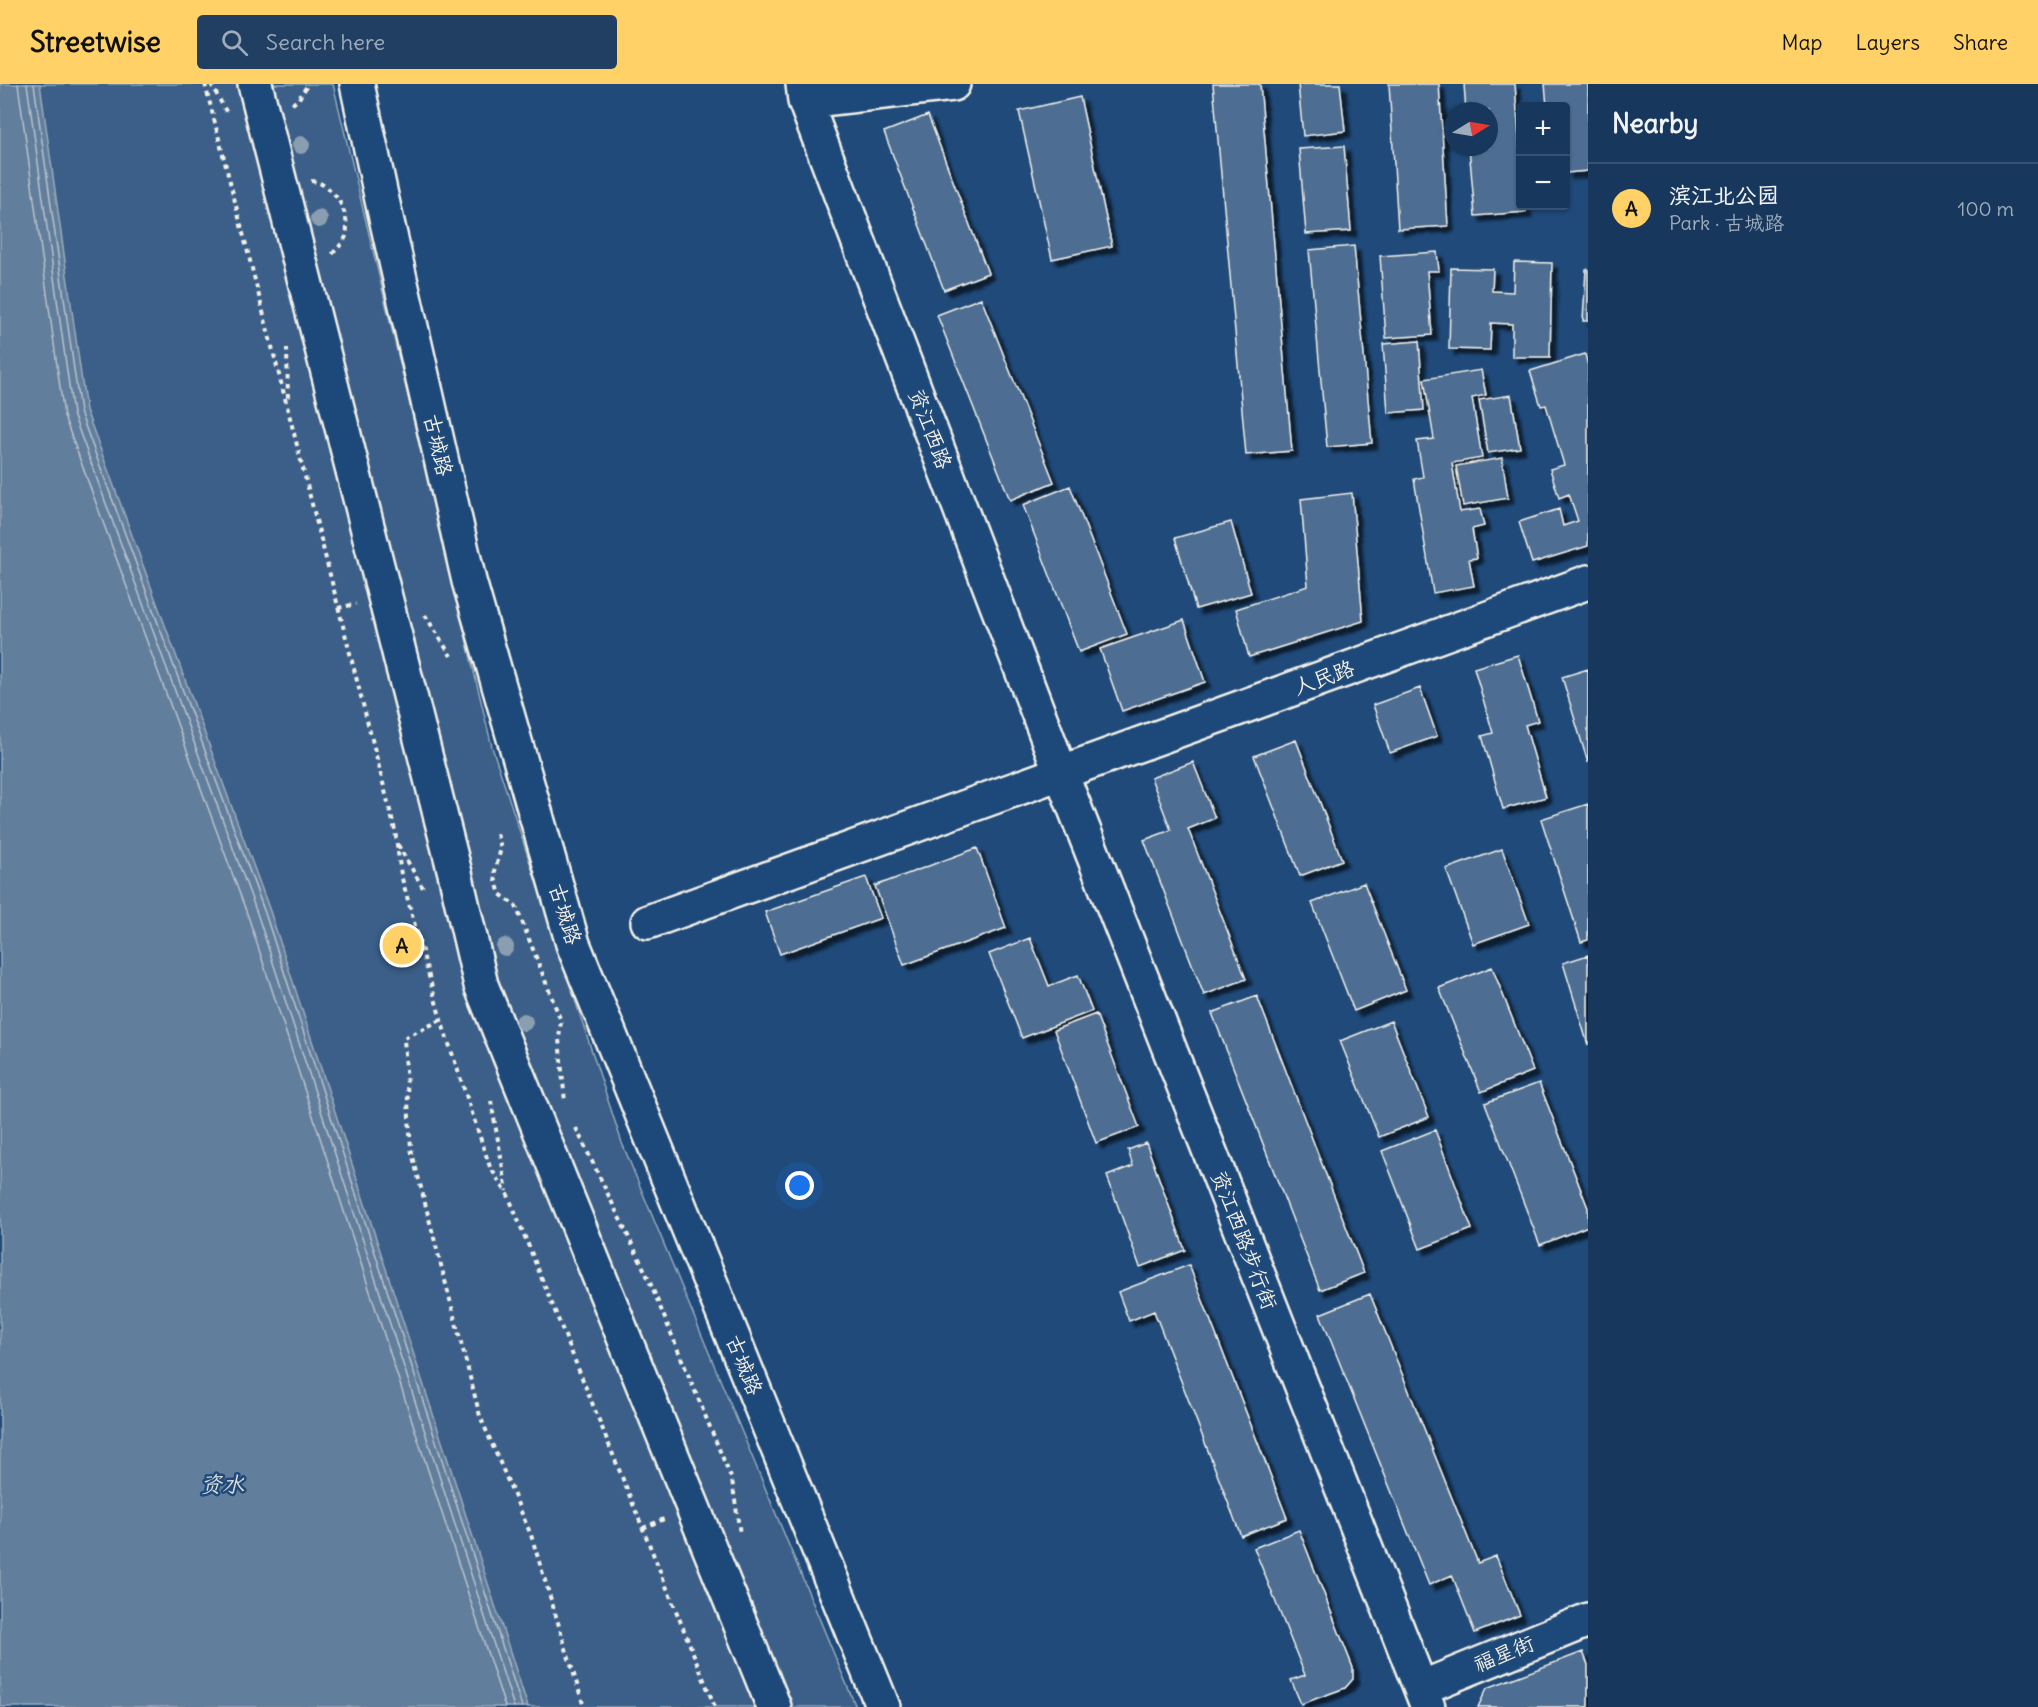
<!DOCTYPE html>
<meta charset="utf-8">
<style>
:root{--surface:#17385c;--page:#203f62;--text:#f1f3f6;--muted:#9eacbb;--line:#365272;--accent:#ffd166}
body{margin:0;font-family:Delius,"LXGW WenKai TC",sans-serif;background:var(--page);color:var(--text)}
.controls{position:absolute;right:18px;top:18px;display:grid;overflow:hidden;border-radius:6px;box-shadow:0 2px 4px #0004}
.controls button{width:54px;height:54px;display:grid;place-items:center;padding:0;border:0;border-bottom:2px solid var(--line);background:var(--surface);color:var(--text);font:30px sans-serif}
.compass{position:absolute;left:1444px;top:18px;width:54px;height:54px;border-radius:50%;background:var(--surface);box-shadow:0 2px 4px #0004;rotate:79deg}
.you{position:absolute;left:800px;top:1102px;width:21px;height:21px;margin:-15px;border:4px solid #fff;border-radius:50%;background:#1a73e8;box-shadow:0 0 0 9px #1a73e833}
.badge{display:grid;place-items:center;width:39px;height:39px;border-radius:50%;background:var(--accent);color:#111;font-size:20px;font-weight:700}
.pin{position:absolute;translate:-50% -50%;border:3px solid #fff;box-shadow:0 2px 6px #0006}
.list{margin:0;padding:0;list-style:none}
h2{display:flex;justify-content:space-between;align-items:center;height:78px;margin:0;padding:0 24px;font-size:26px}
h2 small{font-size:20px;font-weight:400;color:var(--muted)}
.list li{display:grid;grid-template-columns:39px 1fr auto;gap:18px;align-items:center;box-sizing:border-box;height:90px;padding:0 24px;border-top:2px solid var(--line)}
.list b{display:block;font-size:22px;white-space:nowrap}
.list p{margin:0;font-size:20px;white-space:nowrap;color:var(--muted)}
.list em{font-size:20px;font-style:normal;color:var(--muted)}
.icon{flex:none;width:33px;height:33px;fill:none;stroke:currentColor;stroke-width:2;stroke-linecap:round;stroke-linejoin:round}
.map{position:relative;flex:none;width:1588px;height:1623px;overflow:hidden}
header{display:flex;align-items:center;gap:36px;box-sizing:border-box;height:84px;padding:0 30px;background:var(--accent);color:#111}
header strong{font-size:28px}
nav{display:flex;gap:33px;margin-inline-start:auto;font-size:21px}
.search{width:420px;height:54px;background:var(--page);display:flex;align-items:center;gap:15px;box-sizing:border-box;padding:0 21px;border-radius:6px;color:var(--muted);font-size:22px}
main{display:flex}
aside{flex:1;background:var(--surface)}
.map>svg:first-child{display:block}
.green{fill:#3a5f88;stroke:#97a8b8;stroke-width:1.5}
.water{fill:#627e9d;stroke:#9cacbb;stroke-width:1.5}
.lines{fill:none;stroke-linecap:round;stroke-linejoin:round}
.shore{stroke:#bac3ca;stroke-width:1.5}
.building{fill:#4d6e92;stroke:#f4f1e8;stroke-width:1.5;filter:url(#shadow)}
.minor-casing{stroke:#f4f1e8;stroke-width:38}
.path{stroke:#f4f1e8;stroke-width:4;stroke-dasharray:4.5 4.5;stroke-linecap:butt}
.minor{stroke:#1f4a7a;stroke-width:33}
.tree{fill:#8a9eb1}
.labels{text-anchor:middle;stroke-width:5;stroke-linejoin:round;paint-order:stroke}
.street-label{font-size:21px;fill:#f4f1e8;stroke:#1f4a7a}
.water-label{font-size:22px;font-style:italic;fill:#dee0dd;stroke:#1f4a7a}
</style>
<header>
<strong>Streetwise</strong>
<div class="search"><svg class="icon" aria-label="search" viewBox="0 0 24 24"><circle cx="10" cy="10" r="6"/><path d="M15 15l6 6"/></svg>Search here</div>
<nav><a>Map</a><a>Layers</a><a>Share</a></nav>
</header>
<main>
<div class="map">
<svg width="1588" height="1623" viewBox="0 0 1588 1623">
<defs>
<filter id="shadow"><feDropShadow dx="5.5" dy="5.5" stdDeviation="1.5" flood-color="#0009"/></filter>
</defs>
<rect width="100%" height="100%" fill="#1f4a7a"/>
<filter id="ink" filterUnits="userSpaceOnUse"><feTurbulence type="fractalNoise" baseFrequency=".0167" numOctaves="2"/><feDisplacementMap in="SourceGraphic" scale="12" xChannelSelector="R" yChannelSelector="G"/><feConvolveMatrix kernelMatrix="1 2 1 2 8 2 1 2 1" color-interpolation-filters="sRGB"/></filter>
<g filter="url(#ink)">
<path class="green" d="M24,0H333L492,663L622,1059L856,1623H500L90,399Z"/>
<path class="water" d="M0,0H40L86,326L270,827L528,1623H0Z"/>
<g class="lines">
<path class="shore" d="M18,0L64,332L249,835L505,1623
M27,0L73,330L258,832L514,1623
M34,0L80,328L265,829L522,1623"/>
</g>
<path class="building" d="M1213,0H1260L1292,367L1246,371Z
M1298,0H1340L1345,47L1303,52Z
M1389,0H1439L1448,142L1398,145Z
M1464,0H1515L1520,69V122H1525L1526,128L1475,132L1469,63H1489V27H1466Z
M1545,0H1588V87L1566,89V22H1547Z
M1080,13L1112,162L1052,175L1019,27Z
M928,31L988,189L944,206L884,48Z
M1344,62L1351,147L1306,150L1299,65Z
M1354,162L1372,359L1327,363L1309,166Z
M1437,168L1439,187H1427L1432,251L1386,254L1380,172Z
M1514,178L1552,179L1550,273H1512V240L1491,239L1490,266L1449,265L1451,184L1493,185L1492,207L1513,208Z
M1586,185H1588V237H1583Z
M981,214L1054,398L1010,416L937,231Z
M1419,257L1424,326L1388,329L1383,260Z
M1585,270L1588,282V462L1532,479L1519,438L1559,425L1563,442L1578,437L1569,410L1559,414L1550,385L1564,381L1546,321L1541,322L1530,287Z
M1481,286L1486,311L1472,314L1482,374L1452,379L1460,428L1480,425L1484,442L1472,445L1477,474L1469,475L1474,502L1433,509L1414,395L1423,393L1417,357L1434,355L1424,295Z
M1511,311L1520,364L1488,369L1479,316Z
M1502,374L1508,414L1463,422L1456,382Z
M1070,402L1127,550L1079,568L1023,421Z
M1352,409L1363,537L1249,573L1236,525L1308,502L1301,415Z
M1231,438L1251,509L1196,525L1175,454Z
M1184,536L1205,598L1122,627L1100,565Z
M1518,571L1538,637L1525,641L1546,713L1503,725L1482,652L1493,649L1474,584Z
M1588,585V679L1562,593Z
M1420,604L1437,652L1390,669L1373,621Z
M1296,656L1342,776L1300,792L1254,672Z
M1193,678L1215,734L1188,745L1246,895L1204,911L1144,756L1171,746L1151,694Z
M1588,720V856L1581,858L1541,735Z
M977,764L1006,844L904,881L875,802Z
M1502,765L1529,840L1473,860L1446,785Z
M866,793L881,834L780,870L765,828Z
M1364,799L1406,906L1354,927L1312,819Z
M1030,854L1049,902L1078,891L1092,927L1022,954L989,870Z
M1588,871V961L1563,879Z
M1492,883L1533,987L1481,1008L1439,904Z
M1257,912L1364,1189L1320,1206L1212,929Z
M1096,930L1139,1043L1096,1059L1054,946Z
M1391,937L1429,1033L1379,1053L1340,957Z
M1539,999L1588,1124V1142L1540,1161L1485,1019Z
M1435,1046L1472,1145L1420,1165L1382,1067Z
M1146,1059L1185,1166L1140,1183L1107,1092L1133,1082L1128,1066Z
M1189,1181L1287,1434L1241,1452L1154,1227L1129,1237L1118,1208Z
M1370,1210L1478,1479L1496,1472L1520,1531L1475,1549L1452,1491L1429,1501L1320,1230Z
M1299,1446L1353,1584V1595L1345,1604L1301,1620L1291,1596L1305,1591L1254,1464Z
M1583,1568L1588,1581V1623H1478L1487,1604Z"/>
<g class="lines">
<g class="minor-casing">
<path id="minor" d="M255,0L455,789L481,901L774,1623
M357,0L382,116L469,497L573,860L883,1623
M803,0L805,17L1061,689L1428,1623
M805,17L953,0
M648,838L1588,498
M1421,1604L1588,1536"/>
</g>
<path class="path" d="M205,0L395,746L401,791L441,936L490,1083L508,1111L715,1623
M211,0L228,31
M292,20L298,16L308,0
M311,97C334,99 351,130 346,152C344,159 335,166 331,172
M287,264L288,316
M338,524L356,520
M425,531L451,572
M497,750L501,764L494,791L500,810L516,822L561,937L559,955L565,1018
M398,761L423,804
M441,936L404,954L411,1065L480,1332L531,1451L584,1623
M491,1017L507,1107
M576,1044L646,1189L732,1396L740,1450
M643,1444L664,1435"/>
<use href="#minor" class="minor"/>
</g>
<g class="tree">
<circle cx="301" cy="61" r="9"/>
<circle cx="319" cy="135" r="9"/>
<circle cx="505" cy="863" r="9"/>
<circle cx="524" cy="938" r="9"/>
</g>
</g>
<g class="labels">
<g class="street-label">
<text transform="translate(930 345) rotate(69)" y="7">资江西路</text>
<text transform="translate(438 361) rotate(77)" y="7">古城路</text>
<text transform="translate(1324 594) rotate(-20)" y="7">人民路</text>
<text transform="translate(565 830) rotate(73)" y="7">古城路</text>
<text transform="translate(1244 1156) rotate(69)" y="7">资江西路步行街</text>
<text transform="translate(744 1281) rotate(68)" y="7">古城路</text>
<text transform="translate(1504 1570) rotate(-22)" y="7">福星街</text>
</g>
<g class="water-label">
<text x="222" y="1408">资水</text>
</g>
</g>
</svg>
<div class="controls">
<button>+</button>
<button>−</button>
</div>
<svg class="compass" viewBox="-18 -18 36 36"><path d="M0-13l5 13h-10z" fill="#e53935"/><path d="M0 13l5-13h-10z" fill="#9eacbb"/></svg>
<div class="you"></div>
<div class="pin badge" style="left:402px;top:861px">A</div>
</div>
<aside>
<h2>Nearby<small></small></h2>
<ul class="list">
<li><span class="badge">A</span><div><b>滨江北公园</b><p>Park · 古城路</p></div><em>100 m</em></li>
</ul>
</aside>
</main>
